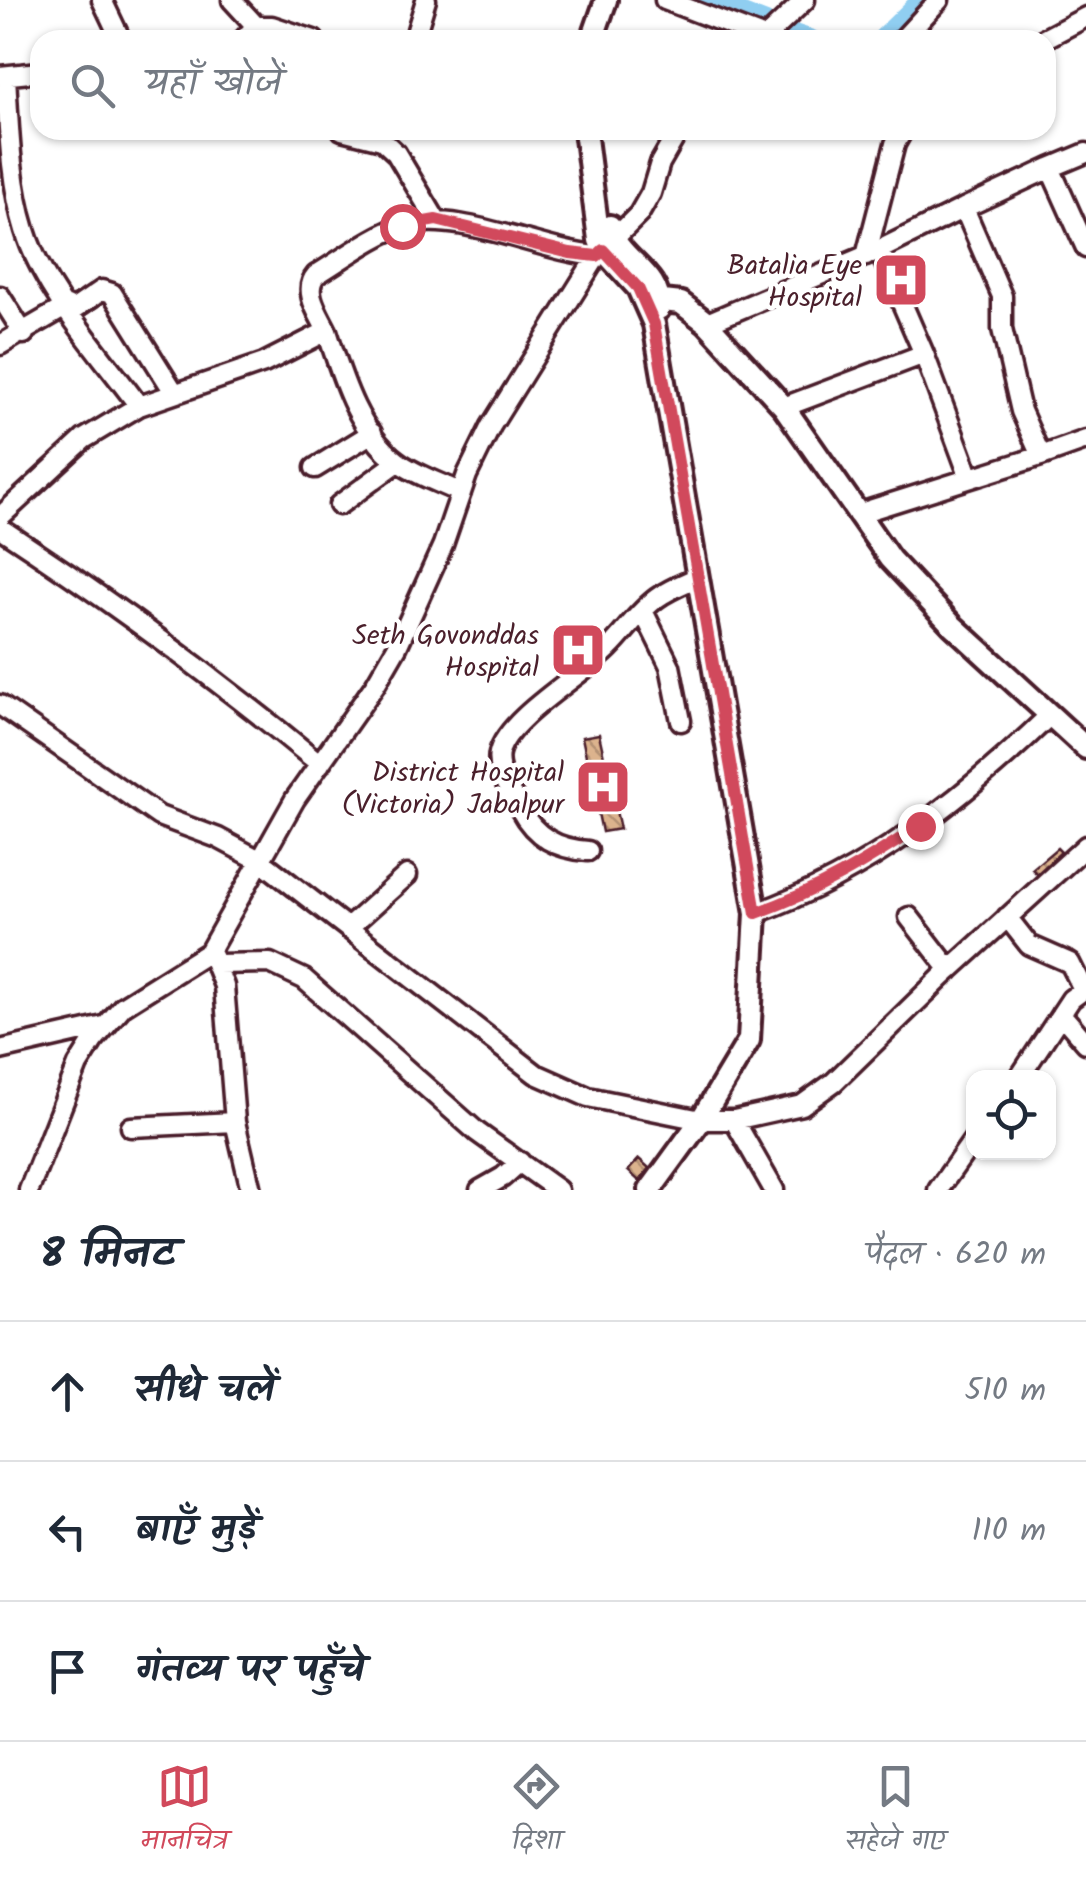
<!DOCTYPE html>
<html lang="hi">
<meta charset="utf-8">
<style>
:root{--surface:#fff;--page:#f2f2f3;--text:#1f2937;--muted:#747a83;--line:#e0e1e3;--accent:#d1495b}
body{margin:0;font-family:Kalam,"Playpen Sans Deva",sans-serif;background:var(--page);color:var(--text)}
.controls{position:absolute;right:30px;bottom:30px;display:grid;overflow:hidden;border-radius:20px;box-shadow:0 2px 8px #0004}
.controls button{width:90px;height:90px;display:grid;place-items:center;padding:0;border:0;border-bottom:2px solid var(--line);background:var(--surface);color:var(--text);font:50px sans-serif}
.stop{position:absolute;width:30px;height:30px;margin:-22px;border:8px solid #d1495b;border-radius:50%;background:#fff}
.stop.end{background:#d1495b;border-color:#fff;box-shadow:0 2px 10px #0008}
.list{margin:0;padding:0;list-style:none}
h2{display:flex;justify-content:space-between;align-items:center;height:130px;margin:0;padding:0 40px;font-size:42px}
h2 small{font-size:32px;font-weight:400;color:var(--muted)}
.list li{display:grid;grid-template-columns:65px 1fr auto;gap:30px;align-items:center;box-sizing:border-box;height:140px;padding:0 40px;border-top:2px solid var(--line)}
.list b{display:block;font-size:38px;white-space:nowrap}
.list em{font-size:32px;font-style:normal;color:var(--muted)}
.icon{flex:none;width:55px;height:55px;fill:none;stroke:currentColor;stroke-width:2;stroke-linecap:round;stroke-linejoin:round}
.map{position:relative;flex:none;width:1086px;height:1190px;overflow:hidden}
.search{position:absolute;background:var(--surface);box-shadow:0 2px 8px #0004;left:30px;right:30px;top:30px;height:110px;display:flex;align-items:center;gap:25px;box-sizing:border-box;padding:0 35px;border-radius:30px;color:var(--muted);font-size:38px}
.sheet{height:550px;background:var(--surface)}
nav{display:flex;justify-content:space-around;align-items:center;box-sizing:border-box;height:140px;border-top:2px solid var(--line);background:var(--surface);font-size:28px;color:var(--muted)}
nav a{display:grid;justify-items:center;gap:5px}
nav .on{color:var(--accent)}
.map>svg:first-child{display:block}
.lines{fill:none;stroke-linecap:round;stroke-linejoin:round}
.river{stroke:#90cef1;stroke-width:20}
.building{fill:url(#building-back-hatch);stroke:#4a1f2b;stroke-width:2.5}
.minor-casing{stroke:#4a1f2b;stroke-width:25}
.major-casing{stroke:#4a1f2b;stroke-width:28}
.minor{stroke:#fff;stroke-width:18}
.major{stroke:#fff;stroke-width:20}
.route{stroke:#d1495b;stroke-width:12}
.labels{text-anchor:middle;stroke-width:9;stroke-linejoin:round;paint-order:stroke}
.poi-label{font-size:28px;fill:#4a1f2b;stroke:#fff;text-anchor:end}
</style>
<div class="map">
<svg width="1086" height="1190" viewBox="0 0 1086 1190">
<defs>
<pattern id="building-back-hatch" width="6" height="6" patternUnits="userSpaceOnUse" patternTransform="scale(2.5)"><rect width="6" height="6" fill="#dcb38d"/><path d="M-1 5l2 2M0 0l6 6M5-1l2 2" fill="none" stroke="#b49173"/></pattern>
</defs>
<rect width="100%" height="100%" fill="#fff"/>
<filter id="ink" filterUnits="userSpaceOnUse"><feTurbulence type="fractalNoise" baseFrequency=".01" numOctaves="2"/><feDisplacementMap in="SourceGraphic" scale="20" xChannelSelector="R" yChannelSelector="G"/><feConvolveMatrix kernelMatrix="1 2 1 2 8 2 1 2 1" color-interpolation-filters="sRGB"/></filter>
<g filter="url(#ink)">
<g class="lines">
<path class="river" d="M707,0L766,23
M785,31L812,40
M881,40L922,0"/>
</g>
<path class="building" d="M583,631L593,645L568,662L558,648Z
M599,734L620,829L602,832L582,737Z
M1057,848L1061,852L1037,874L1032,869Z
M639,1159L649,1168L639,1181L628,1171Z"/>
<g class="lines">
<g class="minor-casing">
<path id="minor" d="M102,0L121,40
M232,0L256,26
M665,0L770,40
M243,40L256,26H272L314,40
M414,40L426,0
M763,40L805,0
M902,40L939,0
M1042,40L1086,17
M0,76L40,72
M6,76C9,127 10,182 25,230C43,291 101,354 139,406
M342,130L382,140L396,153L436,220
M1050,168L1086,153
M879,250L924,354L970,478
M866,256L895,144L903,130
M0,296L24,334
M70,312L102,290L112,293L174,392
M707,323L879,250L964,208
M327,331C342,377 357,430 397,461C415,475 441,483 461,493
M0,345L67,306
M784,407L924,354
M1041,456L1086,440
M315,468L372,433
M339,505L398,462
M857,514L1041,456L1021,411L1002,329V296L964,208L1050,168L1086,248
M0,517L84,439L139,406L264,363L327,331C319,314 302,291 316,275C341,260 377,233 405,225C459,210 539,251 597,256
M0,528C111,601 217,679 320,764
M643,611L670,666L681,721
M0,705L159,816L218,838L261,861L536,1074L588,1097L701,1120H734L802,1105L834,1082L943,976L1086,846
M588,851C557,849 535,837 520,809C512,794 495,771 499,753C507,718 584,674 609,648C625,632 639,611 657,598C669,589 685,583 698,577
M756,913C869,873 964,798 1050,715
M909,917L950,970
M1007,917L1029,945L1070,963L1083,989
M348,928L407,875
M212,956L224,986L235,1122L251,1190
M218,964L270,963L304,979L477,1132L558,1190
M1061,1014L1086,1043
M0,1050L104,1026
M1019,1078L1071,999L1086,988
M734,1120L774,1190
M131,1127L235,1122
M29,1190L78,1065L93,1041L123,1006L209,952L295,799L375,685L397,647L443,545L467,475L491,426L597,256L639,214L651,193L660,163L679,130
M480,1190L503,1177L520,1162
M938,1190L974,1139"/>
</g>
<g class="major-casing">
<path id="major" d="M592,40L606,0
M585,130L599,240L603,250L638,288L654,324L756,913L749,1040L701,1120L650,1190
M610,226C616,260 662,271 659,309
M645,299L681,303L707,323L784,407L890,559L952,625L1086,748"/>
</g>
<use href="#minor" class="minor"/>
<use href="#major" class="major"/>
</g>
</g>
<g class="lines" filter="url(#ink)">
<path class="route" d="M402,226L436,220L570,253L597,256L603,250L638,288L654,324L756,913C818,891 866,862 920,826"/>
</g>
<defs>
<g id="hospital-square" transform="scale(2.875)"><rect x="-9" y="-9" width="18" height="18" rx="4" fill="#d1495b" stroke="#fff"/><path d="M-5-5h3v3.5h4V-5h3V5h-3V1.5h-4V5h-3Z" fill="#fff"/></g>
</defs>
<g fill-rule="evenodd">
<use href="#hospital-square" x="901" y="280"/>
<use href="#hospital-square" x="578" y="650"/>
<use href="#hospital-square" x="603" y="787"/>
</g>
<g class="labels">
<g class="poi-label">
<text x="862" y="274">Batalia Eye<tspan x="862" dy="32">Hospital</tspan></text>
<text x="539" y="644">Seth Govonddas<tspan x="539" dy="32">Hospital</tspan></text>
<text x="564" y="781">District Hospital<tspan x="564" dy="32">(Victoria) Jabalpur</tspan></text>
</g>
</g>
</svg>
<div class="controls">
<button><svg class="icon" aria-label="locate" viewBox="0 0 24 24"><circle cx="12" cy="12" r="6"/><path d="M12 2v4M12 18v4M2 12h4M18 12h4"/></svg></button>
</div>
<div class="stop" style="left:402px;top:226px"></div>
<div class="stop end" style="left:920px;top:826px"></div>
<div class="search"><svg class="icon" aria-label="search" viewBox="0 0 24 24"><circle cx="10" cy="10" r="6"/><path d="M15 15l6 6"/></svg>यहाँ खोजें</div>
</div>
<section class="sheet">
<h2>8 मिनट<small>पैदल · 620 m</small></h2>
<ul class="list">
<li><svg class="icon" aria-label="ahead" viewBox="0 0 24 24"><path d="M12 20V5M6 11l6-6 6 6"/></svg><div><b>सीधे चलें</b></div><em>510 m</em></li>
<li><svg class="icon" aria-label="left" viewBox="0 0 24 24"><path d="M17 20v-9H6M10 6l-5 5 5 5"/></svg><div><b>बाएँ मुड़ें</b></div><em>110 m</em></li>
<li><svg class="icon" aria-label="arrive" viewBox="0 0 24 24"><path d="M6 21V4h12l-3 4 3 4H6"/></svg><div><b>गंतव्य पर पहुँचे</b></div></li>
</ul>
</section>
<nav>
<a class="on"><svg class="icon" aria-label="map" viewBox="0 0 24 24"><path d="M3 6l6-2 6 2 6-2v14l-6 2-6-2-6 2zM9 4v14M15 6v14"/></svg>मानचित्र</a>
<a><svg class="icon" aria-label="directions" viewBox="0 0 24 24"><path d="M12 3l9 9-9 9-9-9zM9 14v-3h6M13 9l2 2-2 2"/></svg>दिशा</a>
<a><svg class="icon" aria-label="saved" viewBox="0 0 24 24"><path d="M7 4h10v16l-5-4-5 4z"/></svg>सहेजे गए</a>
</nav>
